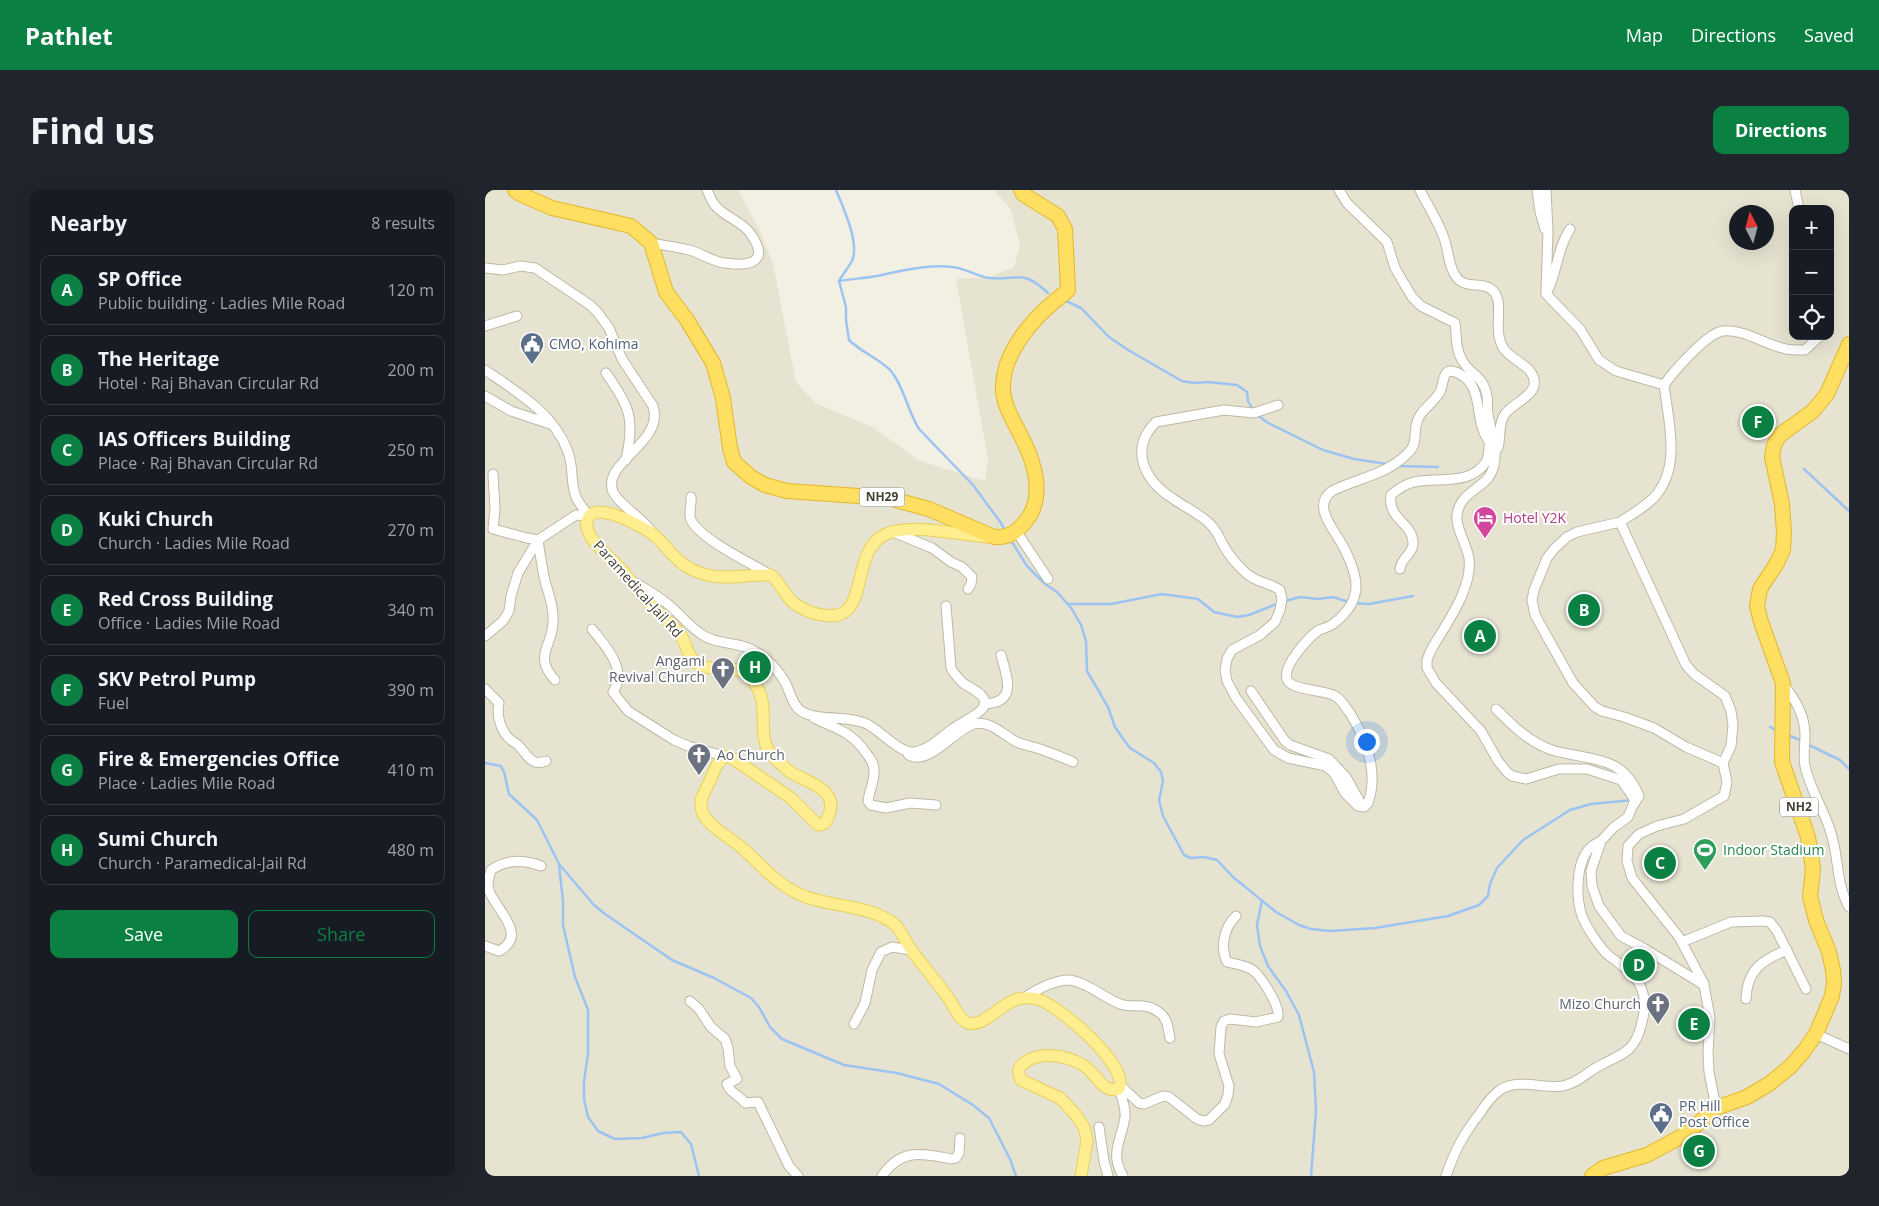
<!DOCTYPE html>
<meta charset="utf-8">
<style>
:root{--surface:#171b24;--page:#20242c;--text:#f1f3f6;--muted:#9ea1a6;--line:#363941;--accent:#0b8043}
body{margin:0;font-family:"Open Sans",sans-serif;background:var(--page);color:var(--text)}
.controls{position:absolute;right:15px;top:15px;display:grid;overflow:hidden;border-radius:10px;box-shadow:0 5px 20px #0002}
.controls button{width:45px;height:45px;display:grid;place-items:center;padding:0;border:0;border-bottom:1px solid var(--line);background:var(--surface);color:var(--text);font:25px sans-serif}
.compass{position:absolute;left:1244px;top:15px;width:45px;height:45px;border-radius:50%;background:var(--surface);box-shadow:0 5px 20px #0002;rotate:354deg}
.you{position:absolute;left:881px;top:551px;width:18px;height:18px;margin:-12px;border:4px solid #fff;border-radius:50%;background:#1a73e8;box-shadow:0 0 0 8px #1a73e833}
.badge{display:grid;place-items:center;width:32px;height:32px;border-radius:50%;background:var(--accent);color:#fff;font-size:16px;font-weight:700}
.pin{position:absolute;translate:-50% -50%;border:2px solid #fff;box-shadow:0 1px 5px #0006}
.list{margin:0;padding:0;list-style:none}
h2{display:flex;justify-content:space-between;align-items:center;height:65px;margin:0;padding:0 20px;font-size:21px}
h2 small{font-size:16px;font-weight:400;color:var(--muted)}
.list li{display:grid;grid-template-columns:32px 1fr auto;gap:15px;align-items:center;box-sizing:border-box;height:70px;margin:0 10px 10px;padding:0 10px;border:1px solid var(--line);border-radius:10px}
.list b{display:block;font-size:19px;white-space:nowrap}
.list p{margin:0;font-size:16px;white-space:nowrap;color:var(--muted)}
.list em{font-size:16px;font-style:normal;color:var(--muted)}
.actions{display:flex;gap:10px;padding:15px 20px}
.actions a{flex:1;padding:11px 0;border:1px solid var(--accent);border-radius:10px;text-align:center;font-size:18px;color:var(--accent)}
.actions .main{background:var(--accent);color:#fff}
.icon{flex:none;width:28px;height:28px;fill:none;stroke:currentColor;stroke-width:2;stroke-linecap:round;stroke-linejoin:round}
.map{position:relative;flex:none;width:1364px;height:986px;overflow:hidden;border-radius:10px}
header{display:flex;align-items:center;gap:30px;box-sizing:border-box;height:70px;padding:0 25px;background:var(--accent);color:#fff}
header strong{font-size:24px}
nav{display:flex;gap:28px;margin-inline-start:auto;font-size:18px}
.intro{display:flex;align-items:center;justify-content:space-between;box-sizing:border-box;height:120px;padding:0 30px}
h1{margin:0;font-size:35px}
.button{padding:12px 22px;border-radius:10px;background:var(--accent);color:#fff;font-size:18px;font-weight:700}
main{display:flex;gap:30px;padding:0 30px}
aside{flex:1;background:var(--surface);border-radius:10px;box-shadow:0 5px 20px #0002}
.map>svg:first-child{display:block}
.residential{fill:#e7e3d1;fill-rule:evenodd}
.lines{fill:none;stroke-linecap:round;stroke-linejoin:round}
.stream{stroke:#9cc4f2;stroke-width:2.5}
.minor-casing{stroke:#beb9a6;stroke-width:11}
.major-casing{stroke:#e7d05c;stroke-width:13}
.highway-casing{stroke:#e2b72d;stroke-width:16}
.minor{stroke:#fff;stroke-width:9}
.major{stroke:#ffee90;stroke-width:11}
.highway{stroke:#ffdf62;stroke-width:14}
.labels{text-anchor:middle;stroke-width:4;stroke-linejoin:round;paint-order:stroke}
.shield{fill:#fff;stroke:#7c7970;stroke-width:1}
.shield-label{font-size:12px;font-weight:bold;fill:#444033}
.service-label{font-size:14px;fill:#4e5e75;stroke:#fff;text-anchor:start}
.hotel-label{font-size:14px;fill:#b23c85;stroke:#fff;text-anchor:start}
.street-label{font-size:14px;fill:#444033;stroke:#fff}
.worship-label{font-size:14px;fill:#5b616d;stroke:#fff;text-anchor:end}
.leisure-label{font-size:14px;fill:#27864d;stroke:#fff;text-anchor:start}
</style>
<header>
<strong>Pathlet</strong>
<nav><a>Map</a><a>Directions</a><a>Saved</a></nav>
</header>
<div class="intro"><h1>Find us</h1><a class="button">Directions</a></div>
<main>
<aside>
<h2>Nearby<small>8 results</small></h2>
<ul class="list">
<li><span class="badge">A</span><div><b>SP Office</b><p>Public building · Ladies Mile Road</p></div><em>120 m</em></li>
<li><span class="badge">B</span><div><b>The Heritage</b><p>Hotel · Raj Bhavan Circular Rd</p></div><em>200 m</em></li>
<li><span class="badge">C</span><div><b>IAS Officers Building</b><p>Place · Raj Bhavan Circular Rd</p></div><em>250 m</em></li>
<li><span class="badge">D</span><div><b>Kuki Church</b><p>Church · Ladies Mile Road</p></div><em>270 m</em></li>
<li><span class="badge">E</span><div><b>Red Cross Building</b><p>Office · Ladies Mile Road</p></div><em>340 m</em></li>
<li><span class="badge">F</span><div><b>SKV Petrol Pump</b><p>Fuel</p></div><em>390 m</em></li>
<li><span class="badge">G</span><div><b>Fire &amp; Emergencies Office</b><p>Place · Ladies Mile Road</p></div><em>410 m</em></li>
<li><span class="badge">H</span><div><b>Sumi Church</b><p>Church · Paramedical-Jail Rd</p></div><em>480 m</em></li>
</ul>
<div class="actions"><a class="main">Save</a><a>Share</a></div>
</aside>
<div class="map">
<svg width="1364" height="986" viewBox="0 0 1364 986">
<rect width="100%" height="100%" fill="#f2f0e3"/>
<path class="residential" d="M0,0H253L275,41L288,74L311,192L330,213L389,238L435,271L500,291L503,270L471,89L503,87L529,77L535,55L526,20L509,0H1364V986H0ZM1308,19H1345V146H1308ZM1252,22H1282V52H1252Z"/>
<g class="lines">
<path class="stream" d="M351,0C358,17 375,53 367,71C363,78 358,84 354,91L361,117V130L364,150C376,162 393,168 405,180C418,194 423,222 434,239L488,295L516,333L521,342
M354,91C367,89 380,88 392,86C416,81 443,74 467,77C480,78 491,86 504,88C534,91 536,78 563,103
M579,110L596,118L624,147L643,160L697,191L709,193L723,192L752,195L762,202L763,211L768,220
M771,224L783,233L838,260L869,269L902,274
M914,276L953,277
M1319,279L1364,321
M525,349L542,376L560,394L572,402L587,419L596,435L601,451L602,481L623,517L630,537L639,550L645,558L669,573L676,582L678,591L674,610L678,626L699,665L706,668L719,667L732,670L748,687L791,722L814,735L826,739L845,741L890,738L963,726L994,715L1003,706L1005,694L1012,678L1038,650L1085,620L1106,614L1148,610
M800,411L815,407L833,409L848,407L867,413L884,414L928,406
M583,414H626L677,404L713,409L729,422L752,427L764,425L794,413
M1285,537L1289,539
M1305,546L1315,550
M1324,555L1355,570L1364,579
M0,573L16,576L19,582L24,604L52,630L74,674L109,715L120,724L187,770L229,788L266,808L274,817L285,837L297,849L359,875L412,883L454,894L488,915L504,928L525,969L531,986
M74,675L78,711V735L90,787L103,820V864L99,891V909L103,927L113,941L130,949L157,948L178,943L196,942L206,954L214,986
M777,710L772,735L775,756L783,776L801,801L814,825L829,882L831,921L826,986"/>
<g class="minor-casing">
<path id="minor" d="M854,0L862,13L902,52L910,78L927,107L936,116L970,133C972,146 970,158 977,170C985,185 999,186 1002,206C1003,212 1002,219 1003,225C1007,245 1017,270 1003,288C992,301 975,304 972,325C970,336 982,356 984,368C988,400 959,436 945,462L942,470V478L951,493L996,541L1013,571L1022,582L1027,586L1041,589L1074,579H1102L1136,590L1150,610L1143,627L1128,638L1116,651L1106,681L1107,696L1114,716L1136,746L1160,759L1219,795L1225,828L1223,863L1224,882L1231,918
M935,0C943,16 953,31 959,48C964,61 963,77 972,88C982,100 1001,90 1010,103C1019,118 1007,141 1019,159C1027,171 1052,177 1049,195C1048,206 1026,215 1020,224C1013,233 1016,248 1013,258
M1052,0L1055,22L1060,39
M1310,0L1314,19
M1085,39C1071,61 1073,82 1061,104L1095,139L1114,170L1131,181L1179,195
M166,53C178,55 191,57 204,60C216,63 228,72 240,73C267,77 285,71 265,43C256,30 238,27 229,14C226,10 224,4 222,0
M0,78L18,80L35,76L50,78L105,115L113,123L124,138L137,169L168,216C180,253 116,272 128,302C134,315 157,327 166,341
M1061,102L1063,41L1061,0
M0,136L32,126
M0,180C32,202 69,223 83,262C89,277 85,293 91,307C94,314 100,320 104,326
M121,183C145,218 150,228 141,270
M0,206L26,221L65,234
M793,215L769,223L739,220L671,232C644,259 659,290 687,308C699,317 714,323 725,334C731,340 734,346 737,353C743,364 752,375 761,383C770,392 785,393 795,400L797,409L795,420L790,432L775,445L747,460L742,469L740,480L742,491L751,508L789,560L803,568L841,576L849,583L860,603L873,616L879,617L883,613C894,582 881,549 865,523C860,517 857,510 850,506C838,499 806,501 802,489C797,476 824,447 834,440C839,438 844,437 848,434C858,427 868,415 870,404C874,390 866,372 860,360C852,342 825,317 847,301C873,288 901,285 922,264C932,255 929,248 931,236C933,221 948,214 955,202C959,194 957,177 970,182C975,183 979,187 983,190C999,209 988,237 1009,257
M206,307C207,315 203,322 206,330C215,349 267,374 286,385
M1135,332L1092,342L1082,347L1070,358L1062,368L1049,400L1047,410L1050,425L1088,493L1110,517L1117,521L1139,527L1169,538L1201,557L1238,573
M531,341L563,389
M408,342L447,358L466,372L477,377L487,387L486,394L483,399
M915,379C916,368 928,364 928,354C929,333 902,330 906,305C913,299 921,294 929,292C953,287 985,296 1001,272C1004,267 1004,258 1004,253
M149,392C161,399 173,406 184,415C196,425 206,439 221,447C236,455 257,452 271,462C282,468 294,481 300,492C305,501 307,515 316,521C330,531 364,525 382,534C396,541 412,561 427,562C441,562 455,548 466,540C473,534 493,525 497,519C508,507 485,498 478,493C473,488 469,484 466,478L461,416
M107,439C121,457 143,479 128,502L143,521L189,550L203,556L239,566
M0,446L18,431L24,421L26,406L33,383L53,350L42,348L8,339L10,319L8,284
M70,490C48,466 67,457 68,433C69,418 64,405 60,391C57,378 55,364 53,350L91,325L104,326
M1298,494C1310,509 1320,525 1320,545C1320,555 1318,565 1320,576C1325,600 1339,619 1346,643C1354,668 1351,694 1364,717
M0,499L14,513C11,526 16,542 26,550C29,553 30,552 33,555C42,564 46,577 61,571
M766,501L800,551L805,555L844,569L861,587L877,616
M499,514C533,513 522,487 516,465
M1011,519C1027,535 1045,553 1067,560C1102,571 1137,563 1154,606L1149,614
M329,528C351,539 366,541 381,563C385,568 389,573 389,580C390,591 384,601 383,611L386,615L401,618L425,613L451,615
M423,564C441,579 472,538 489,534C505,530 517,544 530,551C537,555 547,556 555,559C566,563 577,567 588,572
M1197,752L1246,732L1278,731L1285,732L1292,741L1321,799
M0,756L14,761C43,746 13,721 5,703C1,695 4,687 6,680C22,669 38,669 56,676
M1219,794L1194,747L1147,688L1142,671L1143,656L1154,644L1172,636L1199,629L1239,606L1242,592L1238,573L1246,556L1248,535L1246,521L1240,506L1209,484L1201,475L1135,332C1147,324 1164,315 1172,304C1196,274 1183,229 1179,195C1189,181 1222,143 1238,141C1260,139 1280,155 1301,159C1307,160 1314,160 1320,160L1335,146
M539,808C551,800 567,791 582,790C599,790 619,808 635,814C650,819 659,811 675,823C683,829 683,839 685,848
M1261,809C1262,780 1277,770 1302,760
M205,811L214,819L226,837L240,849L243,858L245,876L252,889L242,894C245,904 254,904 260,913L273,912L304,976L313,986
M369,834L380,813L387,780L396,762L407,757L426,760
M1331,844L1364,859
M636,896L654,913L659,914L678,906L684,907L712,929L718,931L724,930L740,914L743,905L744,896L734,864L736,837L739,831L745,829L771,832L793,827C795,816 776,785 766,779C759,775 750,774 742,772C735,758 739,737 751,726
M634,899C637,908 641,918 640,927C637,949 624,963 638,986
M614,937L619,971L623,986
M397,986C417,957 437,964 467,969L471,968L474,963L475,948
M961,986C970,960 978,945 995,923C1000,915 1007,906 1015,900C1033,888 1059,899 1078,896C1094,893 1104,880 1118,874C1127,869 1136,866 1144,859C1150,853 1154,844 1156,836C1161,819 1162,803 1151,789C1144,779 1131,772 1122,764C1113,755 1102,738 1097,726C1091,708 1091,679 1101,663C1104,657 1110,654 1116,651"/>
</g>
<g class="major-casing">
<path id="major" d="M503,347C476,345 425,333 401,344C362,362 388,434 338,425C328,424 319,420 310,414C300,407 296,393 286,385C265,384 242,390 222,385C215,383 207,380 201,376C188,368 180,354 169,345C159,337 107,308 102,331C98,347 125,367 135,378C146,390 155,404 167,416C176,426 188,434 196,446C201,453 203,466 210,472C225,484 250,473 264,486C290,513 269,543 286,564C291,570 299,577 305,582C321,592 356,599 343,627C341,633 339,635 333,635L306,608L253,572L245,567L239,566L232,575L216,610C216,614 216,620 218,624C226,638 244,647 256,657C278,676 292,696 321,707C347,716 373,715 398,727C401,729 406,731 408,733C416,739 421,753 427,761C439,777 453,793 464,809C469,816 474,830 483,833C499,838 517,812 533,809C537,808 547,807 552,809C573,814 645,876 634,899C617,904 611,882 598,875C581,865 555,861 539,873C532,878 533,884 536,890L575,908L591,925L599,937L602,951L596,986"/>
</g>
<g class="highway-casing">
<path id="highway" d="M30,0L35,4L67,18L146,36L166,53L181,102L202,130L228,173L238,208L245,258L249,272L266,287L280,295L302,301L403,308L444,319L509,347C524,348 532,342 541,331C560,307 550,273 537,248C529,231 517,215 518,195C519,165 542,136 563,117C569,111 577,106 583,100L580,39L573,26L538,4L536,0
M1107,986L1118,978L1162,965L1201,944L1231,918L1262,907L1284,894L1305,877L1319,861L1331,844L1347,806L1349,793L1348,780L1344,762L1331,730L1325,706L1328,679L1323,647L1297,572L1298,493L1276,432L1272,416L1275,399L1292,373L1298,360L1299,343L1297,314L1287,267L1289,255L1295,245L1328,221L1342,204L1364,154"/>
</g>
<use href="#minor" class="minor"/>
<use href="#major" class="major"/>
<use href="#highway" class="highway"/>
</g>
<defs>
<g id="civic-pin" transform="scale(1.25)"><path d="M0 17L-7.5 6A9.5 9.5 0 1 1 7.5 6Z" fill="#5c6f8a" stroke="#fff"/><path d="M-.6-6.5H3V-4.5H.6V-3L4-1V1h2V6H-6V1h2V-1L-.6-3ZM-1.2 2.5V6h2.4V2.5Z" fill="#fff"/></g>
<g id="hotel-pin" transform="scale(1.25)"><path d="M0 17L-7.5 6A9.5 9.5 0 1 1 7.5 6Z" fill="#d1479c" stroke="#fff"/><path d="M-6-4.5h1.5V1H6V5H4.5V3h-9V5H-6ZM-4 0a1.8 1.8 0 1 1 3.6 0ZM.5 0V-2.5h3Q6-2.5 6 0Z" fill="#fff"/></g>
<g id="church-pin" transform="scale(1.25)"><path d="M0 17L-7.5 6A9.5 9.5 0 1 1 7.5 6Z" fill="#6b7280" stroke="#fff"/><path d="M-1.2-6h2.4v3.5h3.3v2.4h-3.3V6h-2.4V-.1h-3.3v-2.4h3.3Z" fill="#fff"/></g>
<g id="stadium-pin" transform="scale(1.25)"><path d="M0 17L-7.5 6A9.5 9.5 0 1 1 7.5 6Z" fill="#2e9e5b" stroke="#fff"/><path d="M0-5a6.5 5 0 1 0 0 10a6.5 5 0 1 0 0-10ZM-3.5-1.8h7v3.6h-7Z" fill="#fff"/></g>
</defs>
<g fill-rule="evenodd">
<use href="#civic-pin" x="47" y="154"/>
<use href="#hotel-pin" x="1000" y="328"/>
<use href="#church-pin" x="238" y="479"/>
<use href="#church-pin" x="214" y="565"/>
<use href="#stadium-pin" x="1220" y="660"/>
<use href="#church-pin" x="1173" y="814"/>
<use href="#civic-pin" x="1176" y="924"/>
</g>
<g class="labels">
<g class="shield">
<rect x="374.5" y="297.5" width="45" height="19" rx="4"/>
<rect x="1295" y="607.5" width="38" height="19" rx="4"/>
</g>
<g class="shield-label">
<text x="397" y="311">NH29</text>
<text x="1314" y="621">NH2</text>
</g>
<g class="service-label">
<text x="64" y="159">CMO, Kohima</text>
<text x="1194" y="921">PR Hill<tspan x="1194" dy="16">Post Office</tspan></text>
</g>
<g class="hotel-label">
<text x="1018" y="333">Hotel Y2K</text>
</g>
<g class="street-label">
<text transform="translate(153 399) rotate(48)" y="5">Paramedical-Jail Rd</text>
</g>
<g class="worship-label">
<text x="220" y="476">Angami<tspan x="220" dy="16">Revival Church</tspan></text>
<text x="232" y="570" text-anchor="start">Ao Church</text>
<text x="1156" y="819">Mizo Church</text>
</g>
<g class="leisure-label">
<text x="1238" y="665">Indoor Stadium</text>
</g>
</g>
</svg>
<div class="controls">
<button>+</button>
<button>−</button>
<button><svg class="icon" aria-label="locate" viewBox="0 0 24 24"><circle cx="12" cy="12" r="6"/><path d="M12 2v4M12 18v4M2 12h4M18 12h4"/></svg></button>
</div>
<svg class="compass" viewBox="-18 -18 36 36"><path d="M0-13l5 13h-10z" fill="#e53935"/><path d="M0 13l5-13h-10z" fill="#9ea1a6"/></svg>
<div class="you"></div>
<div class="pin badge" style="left:995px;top:446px">A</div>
<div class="pin badge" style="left:1099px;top:420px">B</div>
<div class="pin badge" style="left:1175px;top:673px">C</div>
<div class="pin badge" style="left:1154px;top:775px">D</div>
<div class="pin badge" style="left:1209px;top:834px">E</div>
<div class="pin badge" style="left:1273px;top:232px">F</div>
<div class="pin badge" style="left:1214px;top:961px">G</div>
<div class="pin badge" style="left:270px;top:477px">H</div>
</div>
</main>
